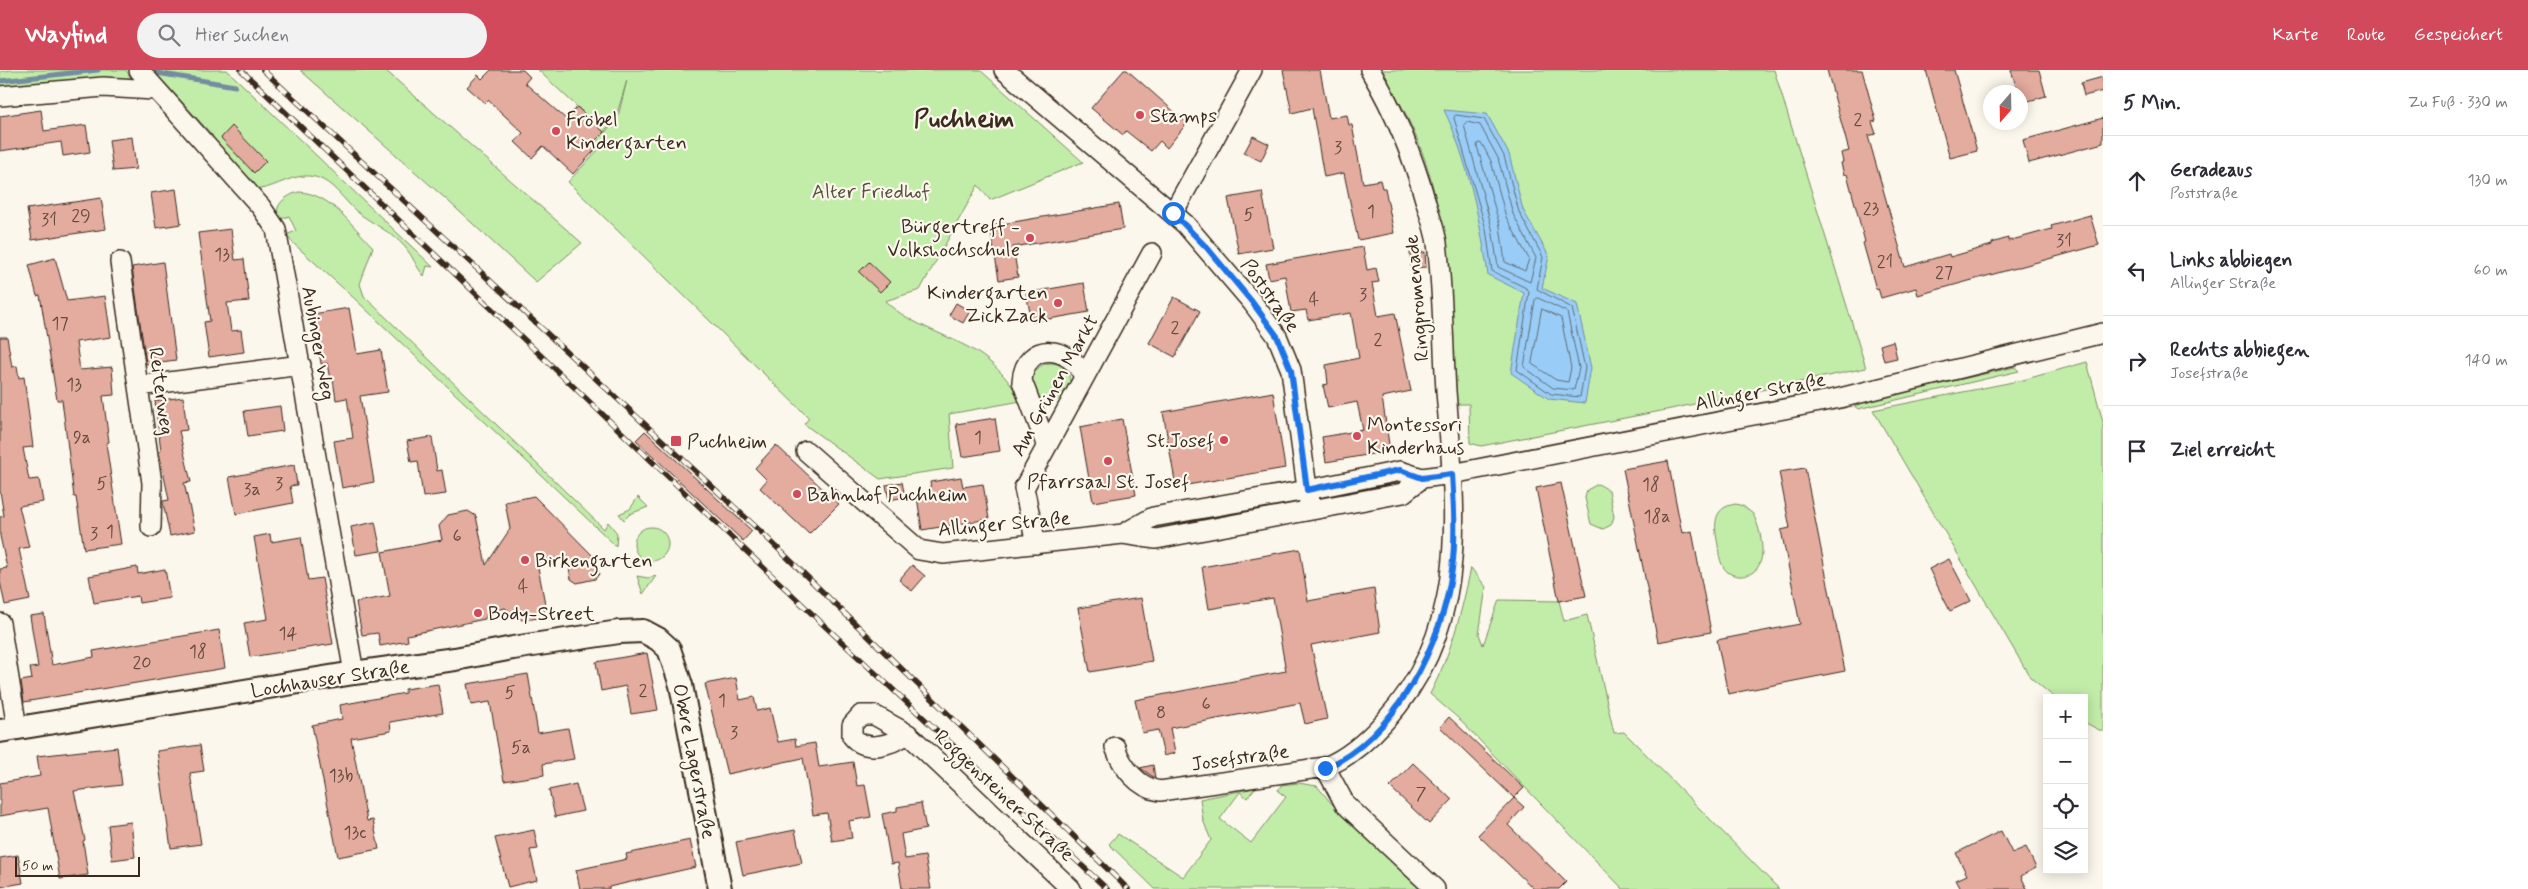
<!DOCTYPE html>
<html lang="de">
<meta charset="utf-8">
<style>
:root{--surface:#fff;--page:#f2f2f3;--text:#2b2b33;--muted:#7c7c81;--line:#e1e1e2;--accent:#d1495b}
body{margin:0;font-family:Mynerve,sans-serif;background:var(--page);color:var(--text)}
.controls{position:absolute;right:15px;bottom:15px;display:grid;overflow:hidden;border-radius:0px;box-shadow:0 2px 12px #0003}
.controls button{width:45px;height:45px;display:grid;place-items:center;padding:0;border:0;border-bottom:1px solid var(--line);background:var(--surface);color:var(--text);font:25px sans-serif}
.compass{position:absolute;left:1983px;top:15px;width:45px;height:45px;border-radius:50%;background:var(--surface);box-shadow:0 2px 12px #0003;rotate:200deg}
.scale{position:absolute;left:15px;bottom:12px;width:125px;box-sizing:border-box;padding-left:5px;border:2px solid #3b2a1e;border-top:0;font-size:14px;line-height:18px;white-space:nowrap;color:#3b2a1e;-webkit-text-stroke:4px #fbf7ec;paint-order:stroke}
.stop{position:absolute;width:15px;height:15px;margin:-11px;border:4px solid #1a73e8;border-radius:50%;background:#fff}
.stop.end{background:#1a73e8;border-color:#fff;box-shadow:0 1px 5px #0008}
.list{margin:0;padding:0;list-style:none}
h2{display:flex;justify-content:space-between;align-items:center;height:65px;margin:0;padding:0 20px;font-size:21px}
h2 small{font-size:16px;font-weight:400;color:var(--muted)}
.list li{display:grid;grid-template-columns:32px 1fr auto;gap:15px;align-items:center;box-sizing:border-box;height:90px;padding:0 20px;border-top:1px solid var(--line)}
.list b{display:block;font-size:19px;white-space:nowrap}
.list p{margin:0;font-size:16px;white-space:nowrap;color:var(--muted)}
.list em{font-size:16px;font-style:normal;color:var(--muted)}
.icon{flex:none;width:28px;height:28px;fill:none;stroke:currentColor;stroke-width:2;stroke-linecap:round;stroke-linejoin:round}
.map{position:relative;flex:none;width:2103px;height:819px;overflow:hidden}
header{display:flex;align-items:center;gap:30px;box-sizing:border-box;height:70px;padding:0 25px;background:var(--accent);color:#fff}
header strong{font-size:24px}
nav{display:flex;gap:28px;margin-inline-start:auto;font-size:18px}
.search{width:350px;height:45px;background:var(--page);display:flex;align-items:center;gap:12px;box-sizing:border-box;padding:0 18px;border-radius:28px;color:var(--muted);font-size:19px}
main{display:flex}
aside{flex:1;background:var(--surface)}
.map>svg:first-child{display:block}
.green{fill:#c2eda9;stroke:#7e8c64}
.water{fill:#99cdf7;stroke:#738ca0}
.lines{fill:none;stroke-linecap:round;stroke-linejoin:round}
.shore{stroke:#616b75;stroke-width:1}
.stream{stroke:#738ca0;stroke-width:5}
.building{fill:#e4ab9f;stroke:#3b2a1e}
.minor-casing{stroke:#3b2a1e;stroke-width:22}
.tertiary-casing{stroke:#3b2a1e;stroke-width:26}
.minor{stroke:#fbf7ec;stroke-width:19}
.tertiary{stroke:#fbf7ec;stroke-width:22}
.rail-casing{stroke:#3b2a1e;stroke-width:5.5}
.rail{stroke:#fbf7ec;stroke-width:4;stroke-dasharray:11;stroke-linecap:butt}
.route{stroke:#1a73e8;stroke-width:6}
.poi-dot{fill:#d1495b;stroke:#fbf7ec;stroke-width:2}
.labels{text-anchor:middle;stroke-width:4.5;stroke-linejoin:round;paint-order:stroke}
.number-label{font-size:18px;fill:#654a3e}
.poi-label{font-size:20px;fill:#3b2a1e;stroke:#fbf7ec;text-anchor:start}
.park-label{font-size:20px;fill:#56513a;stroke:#fbf7ec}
.street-label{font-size:20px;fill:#3b2a1e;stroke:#fbf7ec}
.district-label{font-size:25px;font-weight:bold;fill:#3b2a1e;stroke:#fbf7ec}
</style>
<header>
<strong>Wayfind</strong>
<div class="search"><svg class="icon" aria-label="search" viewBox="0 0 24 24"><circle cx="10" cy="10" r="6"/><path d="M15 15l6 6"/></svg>Hier suchen</div>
<nav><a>Karte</a><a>Route</a><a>Gespeichert</a></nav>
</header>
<main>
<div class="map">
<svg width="2103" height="819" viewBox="0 0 2103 819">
<rect width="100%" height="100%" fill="#fbf7ec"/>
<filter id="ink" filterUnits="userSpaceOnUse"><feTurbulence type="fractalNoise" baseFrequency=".02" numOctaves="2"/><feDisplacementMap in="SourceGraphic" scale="10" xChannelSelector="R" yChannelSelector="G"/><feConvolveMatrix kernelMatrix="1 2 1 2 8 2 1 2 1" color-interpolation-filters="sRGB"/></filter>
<g filter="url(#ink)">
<path class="green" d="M11,0H126L134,13L0,22V2Z
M153,0H227L433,197L427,196L424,206C416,197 413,186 405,177C391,161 372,154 356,141C345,131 336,117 323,110C295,95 269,127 249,117C241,113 217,79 210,70L213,66Z
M300,0H385L582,173L536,212L447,130Z
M538,0H980L1083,92L990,130L978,115L920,220L885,231C912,257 950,264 981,285C998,297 1011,313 1021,331L949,344L953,398L880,409L804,354L809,348L568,112L598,80L594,75L618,47L627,10L616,47L604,62Z
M1381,0H1774L1866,298L1666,340L1481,376L1470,373L1469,334H1457C1451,254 1451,170 1426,93C1415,60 1399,29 1381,0Z
M299,122C330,123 352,156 373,177L360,214L364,226L604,459L608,452L617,463L616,476L356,230L293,173L286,165L296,161L289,146L279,150C272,136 286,125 299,122Z
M2087,292L2103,352V662L2084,652V628H2055L2030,607L1873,340L2023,310Z
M1032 312a19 19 0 1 1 38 0a19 19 0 1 1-38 0Z
M2015,297L2019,301L1858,339L1852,334Z
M1598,414L1609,420L1614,447L1611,455L1603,459L1591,454L1585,428L1587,420Z
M638,427L648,437L630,444L624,450L619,444L630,439Z
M1736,434L1743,436L1753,444C1761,460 1771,498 1747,505C1741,507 1734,506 1729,503C1720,497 1719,485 1718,475C1714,456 1712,437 1736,434Z
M634 474a17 17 0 1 1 34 0a17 17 0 1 1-34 0Z
M1471,498L1486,517L1479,564L1483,575L1499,530L1559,531L1564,551L1587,545L1614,663L1624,662L1779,819H1623L1458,648L1430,624C1452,581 1461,544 1471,498Z
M637,506L648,508L656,506L643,524Z
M1298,713L1317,716L1331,733L1420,819H1155L1109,774L1118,764L1183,807L1211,770L1203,750L1200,729L1255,718L1247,728L1240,722L1220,749L1251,773L1286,727L1278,721L1281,715Z"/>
<path class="water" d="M1444,40L1487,44L1509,84L1523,140L1549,186L1542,218L1577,234L1591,298L1585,333L1549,329L1511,303L1524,223L1488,205C1480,151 1468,89 1444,40Z"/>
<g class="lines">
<path class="shore" d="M1456,45L1484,49L1504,86L1519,142L1543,187L1537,219L1572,238L1585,298L1580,327L1551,324L1517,300L1529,222L1526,218L1492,201L1486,159L1454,48Z
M1467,52L1480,55L1498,88L1513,144L1536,188L1530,212L1498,197L1492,158L1464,55Z
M1479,73L1482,74L1491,91L1506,147L1529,189L1525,201L1505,192L1500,156L1477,76Z
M1538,228L1567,242L1579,298L1574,320L1553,318L1524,297L1535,230Z
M1542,239L1561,248L1571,298L1568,312L1556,310L1532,294Z"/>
<path class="stream" d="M157,3L235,16
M0,11L98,0"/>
</g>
<path class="building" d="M491,0H523L530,7L525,13L566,49L577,37L604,62L590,76L595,80L573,104L543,76L532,88L515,72L523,63L488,30L485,33L467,17L478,5L482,9Z
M1124,0H1127L1187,53L1167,78L1160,71L1151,81L1126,61L1123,65L1091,38Z
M1283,0H1320L1329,48L1347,45L1349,55H1352L1363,113L1380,110L1382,118H1385L1394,163L1358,170L1344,103L1324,107L1312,38L1292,43Z
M1827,0H1862L1876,51L1872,52L1876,64L1868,66L1905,197L1949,184L1950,187L1992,175V173L2008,168V171L2052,159L2051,156L2090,145L2099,175L1918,225L1916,218L1881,228L1878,218L1876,219L1863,173L1865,172L1847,104L1844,105L1841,93L1843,92L1841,83L1849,81Z
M1926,0H1954L1977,81L1950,88Z
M2011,0H2039L2046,26L2021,33L2020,22H2018Z
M2103,7V21L2084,26L2081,13Z
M41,40L44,61L86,55L90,82L63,86L61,72L0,81V46Z
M2103,48V73L2029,93L2023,70Z
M232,56L266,91L254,103L221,68Z
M1253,66L1269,74L1261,91L1244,83Z
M132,67L136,99L113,101L109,70Z
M176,119L181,154L156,158L151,123Z
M1262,122L1273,178L1239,184L1228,128Z
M101,128L106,159L32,170L27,139Z
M1119,134L1123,159L1013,177L1018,207L999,210L990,156Z
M231,159L235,190L244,189L249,231L227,233L231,261L241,260L244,282L209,287L204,252L210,251L198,163Z
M1363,177L1367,200L1376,198L1379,212L1372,213L1378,246L1395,243L1411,321L1382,327L1390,381L1326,392L1322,367L1363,360L1357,332L1328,338L1323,315L1328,314L1326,295L1359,288L1351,243L1308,250L1306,240L1291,242L1285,206L1269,209L1266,194Z
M1425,182L1426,197L1411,198L1410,183Z
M55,188L67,231L105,226L111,267L76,272L80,300L112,297L114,325L103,326L109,372L106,373L121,474L84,479L76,427H74L62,330H57L40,225L37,226L29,195Z
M163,192L176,290L146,294L132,197Z
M869,192L890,212L880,222L859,202Z
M1084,213L1089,242L1032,252L1026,223Z
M1174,227L1200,241L1175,287L1149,273Z
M956,233L970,241L963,253L949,245Z
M349,238L357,284L381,280L388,322L360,326L374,412L342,418L334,371L353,368L347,328L336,330L333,309L330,310L327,293L321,294L313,244Z
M0,267H7L12,297L17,296L19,308L24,307L33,377L23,378L29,410L39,409L43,432L19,436L29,477L19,479L30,530L5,535L0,511V499L7,498L0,466V447L4,446L0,421Z
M1893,271L1897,288L1884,291L1880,275Z
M1273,322L1285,398L1176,417L1163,342Z
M183,327L187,360L179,361L191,412L184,413L195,461L170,466L163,433V431L169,430L159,382L161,381L155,331Z
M280,336L283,361L248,366L244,341Z
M995,348L1000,381L962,387L956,354Z
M1122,349L1136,425L1093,432L1080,357Z
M645,361L752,461L743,471L636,370Z
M432,367L437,401L442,400L446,424L423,427L418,391L411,392L407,371Z
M776,375L839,434L809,464L760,418L767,410L755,398Z
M1668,391L1682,463L1692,461L1711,562L1658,572L1623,399Z
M294,395L297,415L290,416L293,433L236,444L229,407Z
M1805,398L1845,601L1728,624L1717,570L1800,554L1781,460L1790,458L1779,402Z
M961,407L963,417L983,414L989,449L922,460L917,427L932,425L930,412Z
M902,412L905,427L889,430L886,415Z
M1561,413L1586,526L1559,531L1536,418Z
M534,426L595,488L599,504L595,509L577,513L571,509L567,486L537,492L546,539L540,548L522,550L505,538L487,542L485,549L407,565L408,571L380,576L378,563L362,565L356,532L390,526L382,482L442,470L439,456L448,445L468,441L476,446L486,495L510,459L505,432Z
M375,452L381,481L356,485L351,457Z
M270,464L271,472L301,467L308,510L322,508L333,574L250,587L244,553L268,549L254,467Z
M1300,479L1308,531L1374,519L1380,562L1311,575L1327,649L1305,654L1300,633L1170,658L1175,683L1164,686L1158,660L1142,663L1135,630L1286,601L1273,528L1209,539L1202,497Z
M1949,489L1971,531L1950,541L1929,499Z
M912,495L925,506L912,521L899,510Z
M137,497L138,504L165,499L170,528L139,533L138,526L94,533L89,506Z
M1141,528L1152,591L1090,602L1078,538Z
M44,544L52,595L94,587L93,581L219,560L225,598L24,632L21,611L32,609L30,598L38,597L30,546Z
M647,583L658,640L631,644L626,616L601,621L596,592Z
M528,604L538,663L568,658L574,689L543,694L544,705L504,711L490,632L471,635L467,614Z
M736,608L740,630L754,627L757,641L770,638L778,672L795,669L796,676L815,673L819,697L853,692L857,716L865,715L871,747L849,751L852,768L832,771L827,743L813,745L803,688L727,704L705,614Z
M438,614L443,643L390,652L391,661L351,668L367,751L373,750L379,779L338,787L312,655L342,649L340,635L405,623V619Z
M1449,647L1524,718L1514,728L1440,657Z
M200,675L204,701L190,703L201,774L171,778L157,681Z
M117,677L122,715L74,721L85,770L83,771L88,805L60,809L48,738L0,746V713L40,706L37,686Z
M1413,693L1452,730L1429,754L1390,717Z
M1153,695L1155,708L1140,698Z
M576,714L583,741L555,747L549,720Z
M1514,728L1524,737L1508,755L1566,812L1559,819H1534L1478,765Z
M921,733L926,759L901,764L905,789L925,786L931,819H902L898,793L891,794L882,744L897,741V737Z
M131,752L135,787L112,790L108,755Z
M534,760L538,779L530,780L537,810L508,817L495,768Z
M795,760L802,793L743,805L736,772Z
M2001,761L2012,783L2026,777L2036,798L2021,806L2027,819H1961L1956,810L1967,805L1956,783Z
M690,770L696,797L609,817V819H580L576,800L627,789L626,784Z
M18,785L23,813L0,817V788Z"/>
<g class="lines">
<g class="minor-casing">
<path id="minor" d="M139,0L261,137L276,159L354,603
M1004,0L1185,154L1252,232L1277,266L1291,300L1309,433
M0,26L103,17L154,20
M1173,143L1252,0
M120,192L152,413L151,457
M138,316L301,295
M1046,374L1022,311C1025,270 1071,275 1084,307
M806,381L919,480L943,484L1123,464L1156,469L1403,423L1422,408
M1123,464L1153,447L1307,420L1400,401L1422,408L1452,404L1840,328L2103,263
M1036,474L1024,418L1152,183
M0,553L17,658
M908,664C892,674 866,684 852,666V655L861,645H874L908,664L1071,819
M1115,677C1122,697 1138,718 1160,721L1325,697C1348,688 1369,669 1385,651C1472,556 1455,439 1446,321C1443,272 1443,222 1437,173C1435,160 1430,146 1426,133C1413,86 1395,42 1370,0
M1325,697L1345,734L1435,819"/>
</g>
<g class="tertiary-casing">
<path id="tertiary" d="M0,661L354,603L455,589L513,578L619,562L643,561L658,569L669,579L681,615L720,819"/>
</g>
<use href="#minor" class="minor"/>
<use href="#tertiary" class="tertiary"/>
<g class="rail-casing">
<path id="rail" d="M241,0L828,559L1107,819
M263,0L759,460L1128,819"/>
</g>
<use href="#rail" class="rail"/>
</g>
</g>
<g class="lines" filter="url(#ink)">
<path class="route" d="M1173,143L1208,179L1252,232L1277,266L1291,300L1307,420L1400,400L1422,408L1452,404C1454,436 1456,467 1452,499C1444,571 1395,668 1325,698"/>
</g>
<g class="poi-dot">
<circle cx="1140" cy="45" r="5"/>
<circle cx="556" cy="61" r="5"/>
<circle cx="1030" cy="168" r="5"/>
<circle cx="1058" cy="233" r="5"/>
<circle cx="1357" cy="366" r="5"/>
<circle cx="1224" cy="370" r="5"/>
<rect x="670" y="365" width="12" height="12" rx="2.5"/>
<circle cx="1108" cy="391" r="5"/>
<circle cx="797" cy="424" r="5"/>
<circle cx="525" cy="490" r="5"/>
<circle cx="478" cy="543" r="5"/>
</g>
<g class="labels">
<g class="number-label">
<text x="1858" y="55">2</text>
<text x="1338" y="83">3</text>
<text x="1871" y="144">23</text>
<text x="1371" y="147">1</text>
<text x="1249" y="150">5</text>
<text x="81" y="151">29</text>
<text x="49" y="155">31</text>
<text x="2064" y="176">31</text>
<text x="222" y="190">13</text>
<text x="1885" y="197">21</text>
<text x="1944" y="208">27</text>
<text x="1363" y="230">3</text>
<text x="1314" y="235">4</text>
<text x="60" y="259">17</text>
<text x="1175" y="263">2</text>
<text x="1378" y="275">2</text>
<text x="74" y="320">13</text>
<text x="82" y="373">9a</text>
<text x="978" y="373">1</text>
<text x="102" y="419">5</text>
<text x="279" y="419">3</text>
<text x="1651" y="420">18</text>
<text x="252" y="425">3a</text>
<text x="1657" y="452">18a</text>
<text x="110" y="467">1</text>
<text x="94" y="469">3</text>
<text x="457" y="471">6</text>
<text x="523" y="522">4</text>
<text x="288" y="569">14</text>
<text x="198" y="587">18</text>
<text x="142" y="598">20</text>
<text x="643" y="626">2</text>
<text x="510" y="628">5</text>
<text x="722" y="636">1</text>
<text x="1206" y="639">6</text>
<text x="1161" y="648">8</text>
<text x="734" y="668">3</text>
<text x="521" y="683">5a</text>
<text x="341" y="711">13b</text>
<text x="1421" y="729">7</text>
<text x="355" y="768">13c</text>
</g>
<g class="poi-label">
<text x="1150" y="52">Stamps</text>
<text x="566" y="56">Fröbel<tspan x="566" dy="23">Kindergarten</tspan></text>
<text x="1020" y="163" text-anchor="end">Bürgertreff -<tspan x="1020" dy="23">Volkshochschule</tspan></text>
<text x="1048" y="229" text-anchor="end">Kindergarten<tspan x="1048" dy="23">ZickZack</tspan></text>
<text x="1367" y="361">Montessori<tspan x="1367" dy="23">Kinderhaus</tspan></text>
<text x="1214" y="377" text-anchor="end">St.Josef</text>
<text x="687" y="378">Puchheim</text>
<text x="1108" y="418" text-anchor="middle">Pfarrsaal St. Josef</text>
<text x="807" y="431">Bahnhof Puchheim</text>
<text x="535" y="497">Birkengarten</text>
<text x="488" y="550">Body-Street</text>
</g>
<g class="park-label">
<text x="871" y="128">Alter Friedhof</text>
</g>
<g class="street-label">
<text transform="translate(1271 225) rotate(54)" y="7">Poststraße</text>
<text transform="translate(1416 228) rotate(-95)" y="7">Ringpromenade</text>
<text transform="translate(319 273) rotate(80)" y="7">Aubinger Weg</text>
<text transform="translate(1054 315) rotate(-61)" y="7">Am Grünen Markt</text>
<text transform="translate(162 321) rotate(82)" y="7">Reiterweg</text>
<text transform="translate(1760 321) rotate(-11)" y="7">Allinger Straße</text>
<text transform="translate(1004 453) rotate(-5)" y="7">Allinger Straße</text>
<text transform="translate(330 608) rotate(-9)" y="7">Lochhauser Straße</text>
<text transform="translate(1240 687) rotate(-8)" y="7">Josefstraße</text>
<text transform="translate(695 691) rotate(79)" y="7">Obere Lagerstraße</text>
<text transform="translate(1005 725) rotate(43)" y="7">Roggensteiner Straße</text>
</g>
<g class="district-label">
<text x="964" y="57">Puchheim</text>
</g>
</g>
</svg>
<div class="controls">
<button>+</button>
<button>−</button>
<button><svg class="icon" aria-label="locate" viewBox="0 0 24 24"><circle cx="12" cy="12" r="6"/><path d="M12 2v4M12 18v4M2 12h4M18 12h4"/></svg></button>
<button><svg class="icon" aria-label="layers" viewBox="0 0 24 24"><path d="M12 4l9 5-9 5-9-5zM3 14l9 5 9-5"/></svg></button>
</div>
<svg class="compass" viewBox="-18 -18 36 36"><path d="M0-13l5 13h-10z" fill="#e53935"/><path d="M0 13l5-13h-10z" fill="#7c7c81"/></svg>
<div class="scale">50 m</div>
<div class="stop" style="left:1173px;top:143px"></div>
<div class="stop end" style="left:1325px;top:698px"></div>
</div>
<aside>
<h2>5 Min.<small>Zu Fuß · 330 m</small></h2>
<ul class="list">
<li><svg class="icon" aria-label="ahead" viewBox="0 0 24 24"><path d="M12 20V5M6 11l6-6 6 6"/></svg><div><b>Geradeaus</b><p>Poststraße</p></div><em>130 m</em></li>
<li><svg class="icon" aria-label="left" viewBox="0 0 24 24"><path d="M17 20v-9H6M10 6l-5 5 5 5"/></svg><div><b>Links abbiegen</b><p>Allinger Straße</p></div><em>60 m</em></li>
<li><svg class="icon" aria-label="right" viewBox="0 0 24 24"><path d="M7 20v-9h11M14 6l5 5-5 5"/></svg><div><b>Rechts abbiegen</b><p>Josefstraße</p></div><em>140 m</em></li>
<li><svg class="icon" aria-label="arrive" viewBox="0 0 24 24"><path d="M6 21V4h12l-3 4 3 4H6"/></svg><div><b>Ziel erreicht</b></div></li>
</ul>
</aside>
</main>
